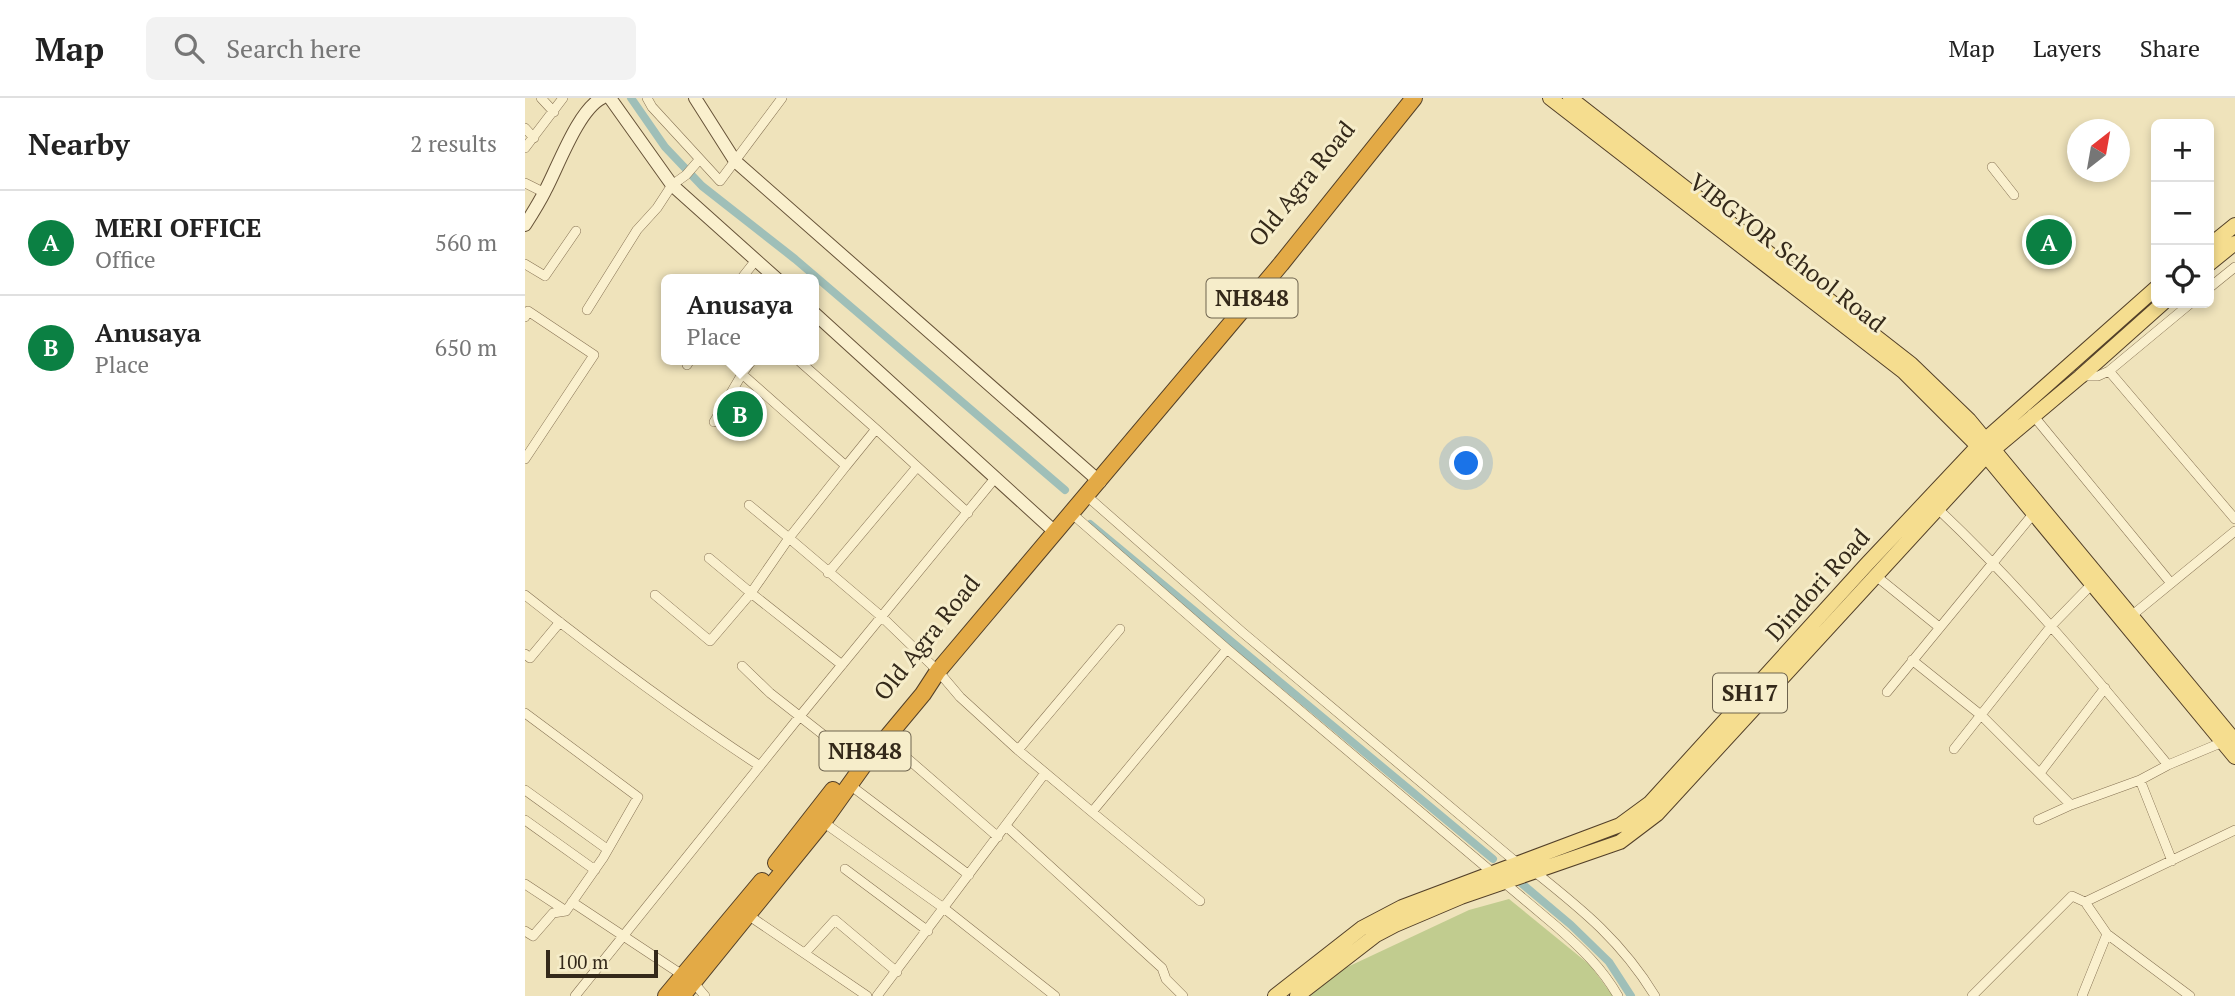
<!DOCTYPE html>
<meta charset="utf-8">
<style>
:root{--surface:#fff;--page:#f2f2f2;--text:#222;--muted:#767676;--line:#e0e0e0;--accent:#0b8043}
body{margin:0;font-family:"PT Serif",serif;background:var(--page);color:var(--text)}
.controls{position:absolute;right:21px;top:21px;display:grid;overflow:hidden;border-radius:10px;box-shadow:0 4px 10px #0003}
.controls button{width:63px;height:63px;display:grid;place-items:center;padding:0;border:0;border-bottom:2px solid var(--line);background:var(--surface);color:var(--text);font:35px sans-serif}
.compass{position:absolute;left:1542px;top:21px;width:63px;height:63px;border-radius:50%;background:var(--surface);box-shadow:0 4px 10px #0003;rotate:31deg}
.scale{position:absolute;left:21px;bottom:18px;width:112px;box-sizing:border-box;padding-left:7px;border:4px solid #34291a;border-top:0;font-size:19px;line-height:24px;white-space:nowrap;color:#34291a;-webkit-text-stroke:5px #f6edca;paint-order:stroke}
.you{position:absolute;left:942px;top:366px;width:24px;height:24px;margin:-18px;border:5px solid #fff;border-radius:50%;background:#1a73e8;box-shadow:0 0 0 10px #1a73e833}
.badge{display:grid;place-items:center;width:46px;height:46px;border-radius:50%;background:var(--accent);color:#fff;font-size:23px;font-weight:700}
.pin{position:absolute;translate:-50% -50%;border:4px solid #fff;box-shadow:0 2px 7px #0006}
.popup{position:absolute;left:136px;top:176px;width:158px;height:91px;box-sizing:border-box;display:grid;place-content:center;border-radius:10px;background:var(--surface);filter:drop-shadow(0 2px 5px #0005);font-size:23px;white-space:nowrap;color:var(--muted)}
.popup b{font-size:26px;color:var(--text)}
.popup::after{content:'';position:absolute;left:50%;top:100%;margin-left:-14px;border:14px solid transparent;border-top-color:var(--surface)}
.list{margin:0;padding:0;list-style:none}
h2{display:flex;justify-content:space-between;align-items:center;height:91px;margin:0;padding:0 28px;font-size:30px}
h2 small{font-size:23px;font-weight:400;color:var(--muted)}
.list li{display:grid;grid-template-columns:46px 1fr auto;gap:21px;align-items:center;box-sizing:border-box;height:105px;padding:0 28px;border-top:2px solid var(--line)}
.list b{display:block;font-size:26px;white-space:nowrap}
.list p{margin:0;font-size:23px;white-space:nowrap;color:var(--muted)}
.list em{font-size:23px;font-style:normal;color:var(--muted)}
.icon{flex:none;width:38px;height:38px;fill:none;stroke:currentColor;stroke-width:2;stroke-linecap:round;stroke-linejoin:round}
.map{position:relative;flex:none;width:1710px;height:898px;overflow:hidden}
header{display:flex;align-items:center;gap:42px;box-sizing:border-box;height:98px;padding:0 35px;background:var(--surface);border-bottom:2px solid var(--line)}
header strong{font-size:33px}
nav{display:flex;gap:38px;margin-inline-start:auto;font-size:24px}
.search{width:490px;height:63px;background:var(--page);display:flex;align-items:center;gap:18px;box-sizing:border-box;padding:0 24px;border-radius:10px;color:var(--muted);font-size:26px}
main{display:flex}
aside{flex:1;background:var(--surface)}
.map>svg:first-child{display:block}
.green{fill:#c1cc8f}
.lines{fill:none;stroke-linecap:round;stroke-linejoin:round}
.canal{stroke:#9fbfb8;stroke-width:8}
.street-casing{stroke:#867254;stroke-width:10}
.secondary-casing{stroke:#675338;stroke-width:14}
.primary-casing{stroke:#534029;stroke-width:16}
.highway-casing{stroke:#534029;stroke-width:18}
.street{stroke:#faf0ce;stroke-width:9}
.secondary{stroke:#faf0ce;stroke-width:12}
.primary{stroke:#f5dd8f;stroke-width:14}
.highway{stroke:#e3aa46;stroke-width:16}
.labels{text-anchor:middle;stroke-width:6;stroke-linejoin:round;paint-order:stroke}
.shield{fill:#f6edca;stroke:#6e644f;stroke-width:2}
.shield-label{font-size:23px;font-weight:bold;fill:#34291a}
.street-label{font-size:24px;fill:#34291a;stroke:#f6edca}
</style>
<header>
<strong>Map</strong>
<div class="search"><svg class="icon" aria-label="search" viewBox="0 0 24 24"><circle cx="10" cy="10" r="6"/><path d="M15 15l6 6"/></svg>Search here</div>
<nav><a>Map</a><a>Layers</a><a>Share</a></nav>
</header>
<main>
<aside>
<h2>Nearby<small>2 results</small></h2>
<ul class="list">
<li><span class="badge">A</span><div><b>MERI OFFICE</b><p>Office</p></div><em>560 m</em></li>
<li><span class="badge">B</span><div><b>Anusaya</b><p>Place</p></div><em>650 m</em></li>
</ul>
</aside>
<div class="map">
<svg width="1710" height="898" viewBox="0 0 1710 898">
<rect width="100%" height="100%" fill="#efe3bb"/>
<path class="green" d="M984,801L1065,867L1088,898H785L816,872L944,812Z"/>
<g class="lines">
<path class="canal" d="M106,0L140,49L177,88L270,161L540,392
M565,426L968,761
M996,785L1046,827L1084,864L1106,898"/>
<g class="street-casing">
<path id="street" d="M16,0L29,14
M122,0L127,9L195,83L257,0
M0,30L9,40
M0,50L38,0
M1467,69L1489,97
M0,85L20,95
M0,166L20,178L51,133
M216,181L231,162
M1684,190L1710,169
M62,212L112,132L132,110L147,87L161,77L174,62
M0,219L3,213L69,257L0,361
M273,262L351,331L321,368
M162,267L165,262
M1584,273L1710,421
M217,276L227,262
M1555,278H1573L1584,273L1666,205
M1507,316L1645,484
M189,324L217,276L321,368L264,440L357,519L413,573L435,599L493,652L567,714L702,551
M351,331L443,415
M563,399L717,534L991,764L994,769
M224,407L264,440L226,495L317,567
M1413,411C1498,491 1569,577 1643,667
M545,414L702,551L1032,829C1056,850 1077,870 1093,898
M303,475L392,369
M1351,478L1414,529
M0,497C76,557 154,615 235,668
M130,497L185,543L226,495L184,460
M1605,519L1710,433
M0,556L5,560L35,524
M1387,562L1457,618L1546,707
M217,568L245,595L338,668
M1362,594L1508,416
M0,615L113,699L78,760L41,813L28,815L8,838L0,833
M360,641L473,739
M1429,651L1527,527L1566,487
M493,652L595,531
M1515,675L1580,590
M1615,682L1647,763
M325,687L444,777
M0,692L82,751
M567,714L675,803
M0,722L70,772
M1513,722L1546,707L1615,682L1643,667L1698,644
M298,724L420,811L530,898
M481,728L637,870L641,881L658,898
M320,771L403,833
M1010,774C1059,813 1097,844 1130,898
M0,786L41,813
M47,804L168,884L180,898
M1560,804L1710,732
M223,817L342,898
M280,855L310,822L372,874
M50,898L275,618L471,379
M352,898L520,675
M1447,898L1547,798L1560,804L1582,836L1665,898
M1557,898L1582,836"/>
</g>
<g class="secondary-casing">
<path id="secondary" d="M85,0L147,87L252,181
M170,0L210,63L575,384
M0,127C7,116 14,105 20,93C33,69 53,12 77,0
M288,214L531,435"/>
</g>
<g class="primary-casing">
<path id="primary" d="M1025,0L1379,274L1453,348L1710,659
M1045,0L1386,266L1444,322L1710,643
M1684,148L1710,127
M1684,166L1710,145
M750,898L837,830L877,809L1095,727L1125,705L1342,466L1453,348L1631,190
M772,898L851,837L870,827L936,799L1095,744L1132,716L1461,358L1555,279L1638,205"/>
</g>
<g class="highway-casing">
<path id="highway" d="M251,765L308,692
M141,898L237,783
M157,898L298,724L338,668L398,596L413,573L756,166L889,0"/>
</g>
<use href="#street" class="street"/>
<use href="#secondary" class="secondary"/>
<use href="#primary" class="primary"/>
<use href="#highway" class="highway"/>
</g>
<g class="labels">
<g class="shield">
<rect x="681.5" y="180.5" width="91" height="39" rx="5"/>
<rect x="1188" y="575.5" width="74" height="39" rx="5"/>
<rect x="294.5" y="633.5" width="91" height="39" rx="5"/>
</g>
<g class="shield-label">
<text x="727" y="208">NH848</text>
<text x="1225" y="603">SH17</text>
<text x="340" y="661">NH848</text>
</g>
<g class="street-label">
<text transform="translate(777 86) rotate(-51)" y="8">Old Agra Road</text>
<text transform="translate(1262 155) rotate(38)" y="8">VIBGYOR School Road</text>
<text transform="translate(1293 487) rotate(-48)" y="8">Dindori Road</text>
<text transform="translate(402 540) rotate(-51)" y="8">Old Agra Road</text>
</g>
</g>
</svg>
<div class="controls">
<button>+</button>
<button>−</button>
<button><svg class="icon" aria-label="locate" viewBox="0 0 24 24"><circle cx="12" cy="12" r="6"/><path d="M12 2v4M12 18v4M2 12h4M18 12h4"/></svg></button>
</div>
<svg class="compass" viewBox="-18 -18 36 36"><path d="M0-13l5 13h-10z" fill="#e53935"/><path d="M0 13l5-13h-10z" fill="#767676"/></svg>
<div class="scale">100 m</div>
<div class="you"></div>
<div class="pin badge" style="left:1524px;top:144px">A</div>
<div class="pin badge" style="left:215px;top:316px">B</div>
<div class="popup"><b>Anusaya</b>Place</div>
</div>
</main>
